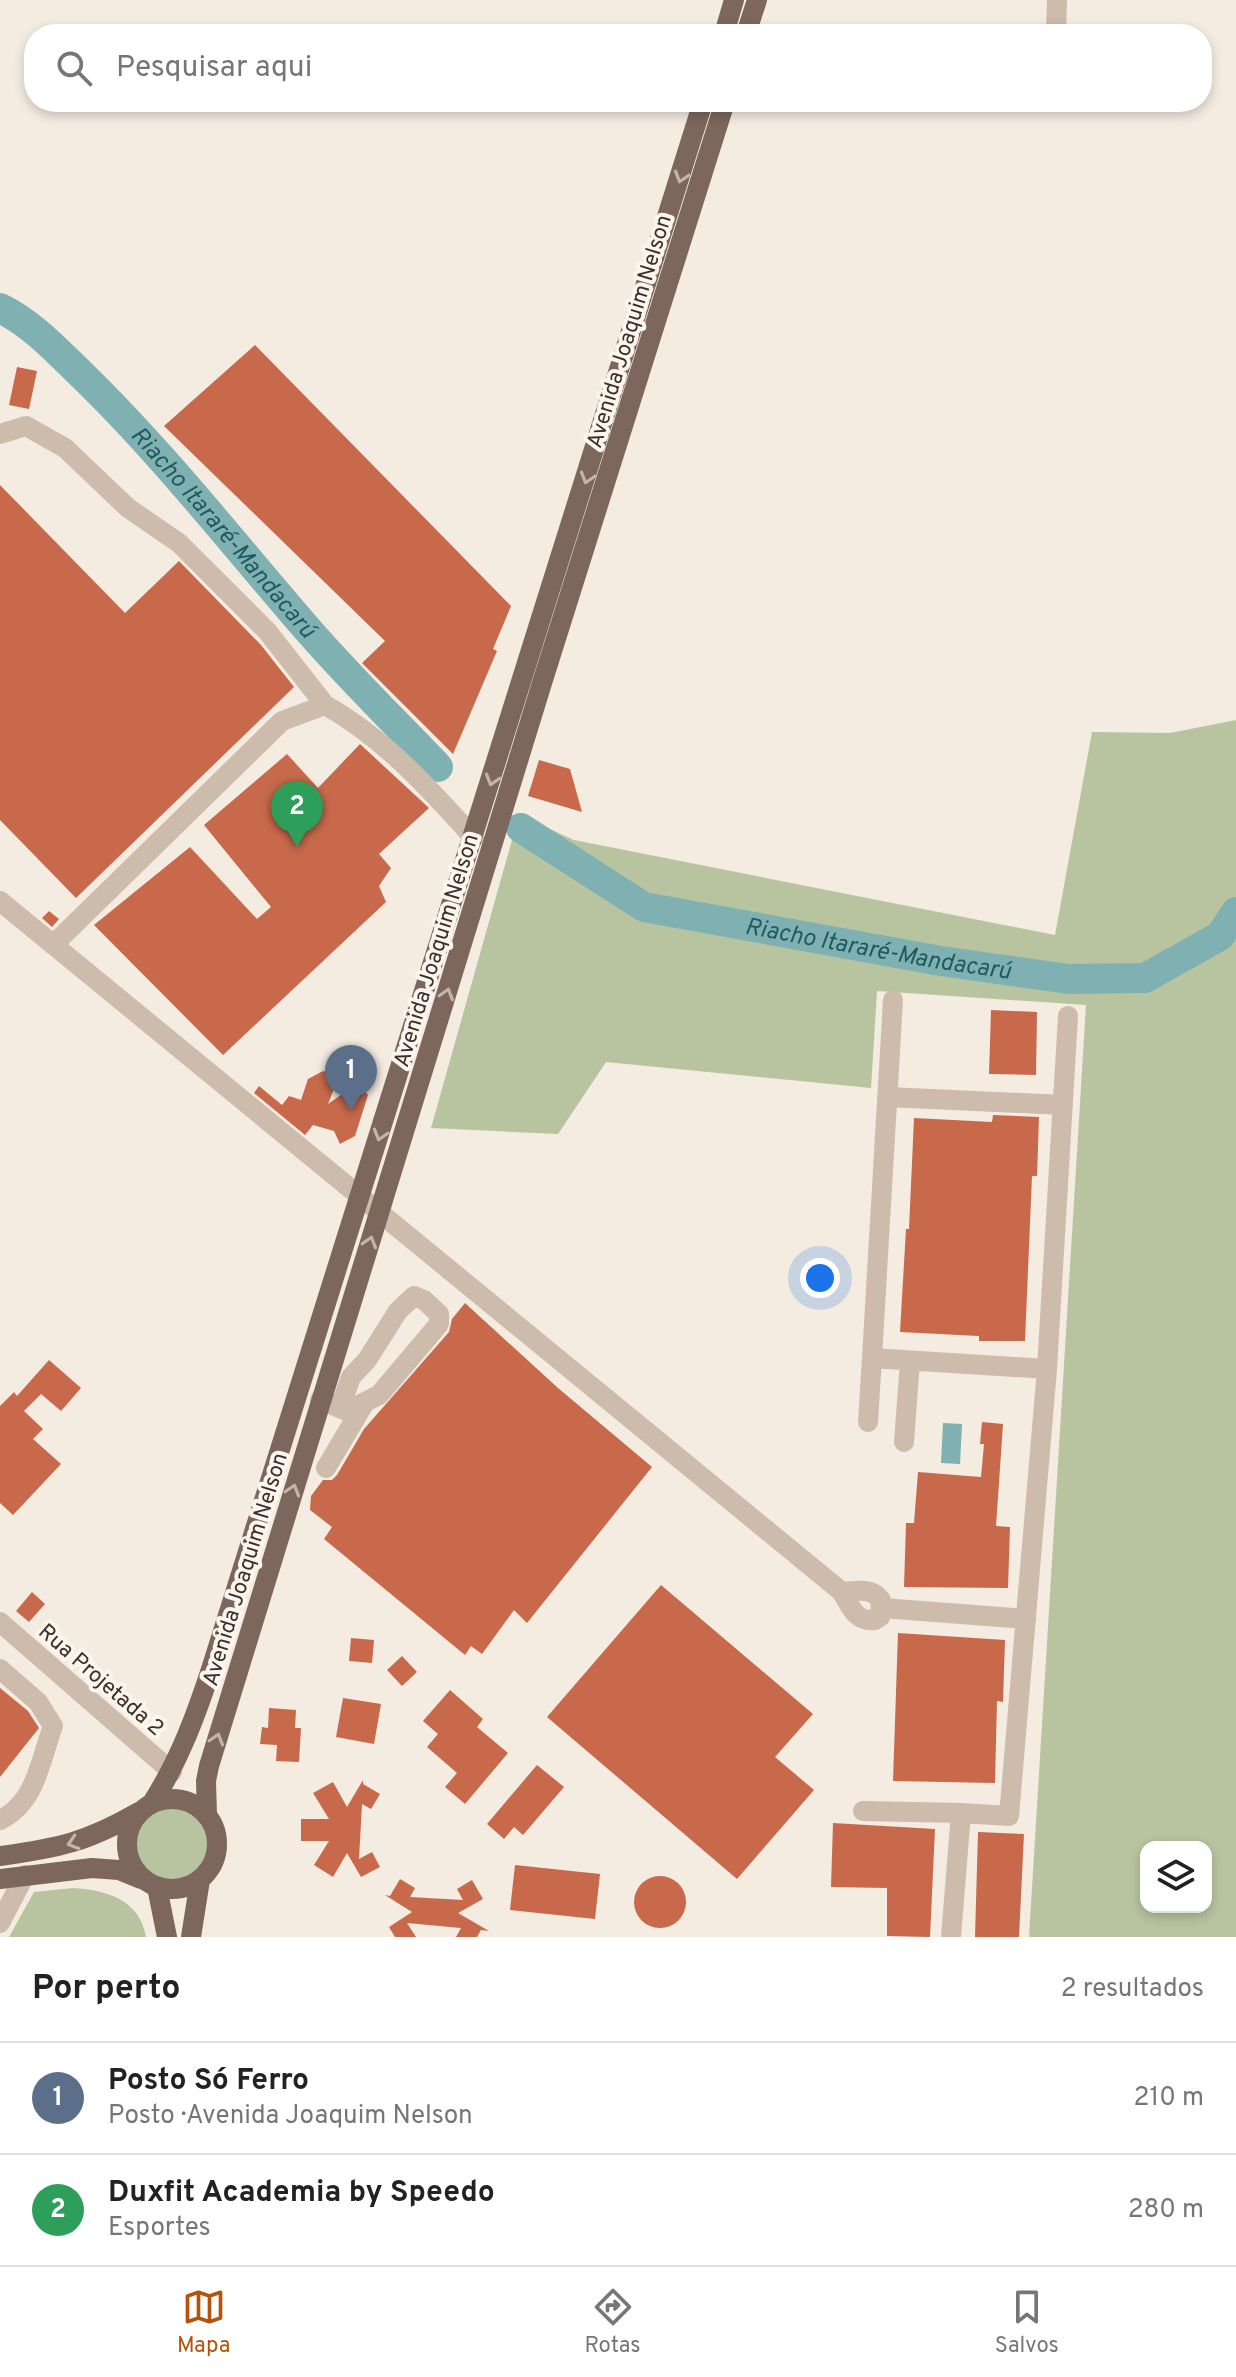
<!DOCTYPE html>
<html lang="pt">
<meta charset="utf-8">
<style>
:root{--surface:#fff;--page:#f2f2f2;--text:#222;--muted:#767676;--line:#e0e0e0;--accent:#b45309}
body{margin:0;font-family:Overpass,sans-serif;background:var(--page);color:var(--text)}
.controls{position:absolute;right:24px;bottom:24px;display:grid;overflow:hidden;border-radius:16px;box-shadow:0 4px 12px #0003}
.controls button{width:72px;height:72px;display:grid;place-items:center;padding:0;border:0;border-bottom:2px solid var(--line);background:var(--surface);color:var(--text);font:40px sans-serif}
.you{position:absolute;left:820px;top:1278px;width:28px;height:28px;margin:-20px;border:6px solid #fff;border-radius:50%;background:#1a73e8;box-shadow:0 0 0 12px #1a73e833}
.badge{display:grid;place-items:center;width:52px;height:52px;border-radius:50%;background:var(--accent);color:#fff;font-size:26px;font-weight:700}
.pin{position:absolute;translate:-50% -66px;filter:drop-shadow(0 2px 4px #0008)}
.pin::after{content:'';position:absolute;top:42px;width:28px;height:24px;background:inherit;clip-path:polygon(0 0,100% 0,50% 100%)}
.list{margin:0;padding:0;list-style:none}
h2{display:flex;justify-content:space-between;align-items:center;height:104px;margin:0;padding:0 32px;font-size:34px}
h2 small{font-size:26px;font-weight:400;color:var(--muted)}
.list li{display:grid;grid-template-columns:52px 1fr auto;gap:24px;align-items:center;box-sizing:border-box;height:112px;padding:0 32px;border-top:2px solid var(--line)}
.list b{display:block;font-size:30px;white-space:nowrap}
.list p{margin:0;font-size:26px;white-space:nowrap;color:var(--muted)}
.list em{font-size:26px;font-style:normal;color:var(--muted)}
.icon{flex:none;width:44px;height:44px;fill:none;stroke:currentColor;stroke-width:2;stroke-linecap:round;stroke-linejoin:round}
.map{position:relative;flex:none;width:1236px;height:1937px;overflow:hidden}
.search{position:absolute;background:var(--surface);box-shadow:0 4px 12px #0003;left:24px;right:24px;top:24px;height:88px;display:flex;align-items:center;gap:20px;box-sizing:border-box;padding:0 28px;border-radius:32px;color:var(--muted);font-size:30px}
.sheet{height:328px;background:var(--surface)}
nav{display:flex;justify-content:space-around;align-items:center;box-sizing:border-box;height:112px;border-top:2px solid var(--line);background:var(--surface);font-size:22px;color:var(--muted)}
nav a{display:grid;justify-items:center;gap:4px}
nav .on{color:var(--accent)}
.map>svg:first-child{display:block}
.green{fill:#b8c4a0;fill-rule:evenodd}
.water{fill:#7fb0b2}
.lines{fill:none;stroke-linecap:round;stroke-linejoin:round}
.river{stroke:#7fb0b2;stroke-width:30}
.building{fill:#c8694b}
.minor{stroke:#cdbbac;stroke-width:20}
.major{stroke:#7d675c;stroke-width:20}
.oneway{stroke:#c2b5ac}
.labels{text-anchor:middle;stroke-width:8;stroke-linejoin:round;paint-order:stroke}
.street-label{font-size:22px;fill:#3b302b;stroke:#fbf5ee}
.water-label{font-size:24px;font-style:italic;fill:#1f5a5e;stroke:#fbf5ee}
</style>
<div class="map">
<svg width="1236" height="1937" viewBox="0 0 1236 1937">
<rect width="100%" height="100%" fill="#f4ebe1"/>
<path class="green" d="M1236,720V1937H1029L1086,1005L877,991L871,1088L606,1062L558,1134L431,1128L519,815L574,840L1055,935L1092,732L1170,733ZM1146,1847H1206V1907H1146Z
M133 1846a39 39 0 1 1 78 0a39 39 0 1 1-78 0Z
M73,1888C107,1890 140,1900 146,1937H9L34,1892Z"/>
<path class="water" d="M943,1423L962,1424L960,1464L941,1463Z"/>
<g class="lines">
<g class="river">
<path id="s1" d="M0,308C33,324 58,352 84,377C165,456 235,546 309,631C350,678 395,722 438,767"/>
<path id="s2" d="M521,828L644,907L941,961L1069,979L1145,978L1220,936L1236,912"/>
</g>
</g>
<path class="building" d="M255,345L511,606L493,649L497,651L453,754L362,663L385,641L164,426Z
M17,367L37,371L29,409L9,405Z
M0,485L125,613L179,561L261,645L294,687L76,898L0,820Z
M360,744L429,808L379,854L391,868L379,886L386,902L223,1055L94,925L190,847L257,919L271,907L204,825L287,754L318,788Z
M539,760L570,769L582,812L528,796Z
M49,911L59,919L52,927L42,918Z
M991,1010L1037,1012L1036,1075L989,1074Z
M323,1071L339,1076L328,1104L359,1082L368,1095L355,1136L340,1144L334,1131L313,1125L305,1135L254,1093L259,1086L282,1105L289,1096L301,1100L308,1079Z
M993,1115L1039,1117L1037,1176H1032L1025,1341H979V1336L900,1332L906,1229H909L914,1118L992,1122Z
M465,1303L558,1388L652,1467L527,1623L514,1610L482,1654L471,1646L465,1655L324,1539L332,1527L310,1510L311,1496L323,1480H332L337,1475L364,1429L449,1332L452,1319Z
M49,1360L81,1388L61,1411L41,1394L24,1411L43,1429L33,1439L61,1464L13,1515L0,1503V1406L14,1392L17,1396Z
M982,1422L1003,1424L996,1526L1010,1527L1008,1588L904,1587L906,1523H914L918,1472L981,1477L984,1444H980Z
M661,1585L813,1714L775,1757L814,1790L737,1879L547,1717Z
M32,1592L45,1604L29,1622L16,1611Z
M898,1633L1005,1640L1003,1702L997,1701L995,1783L893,1781Z
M351,1638L374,1640L372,1663L349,1661Z
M402,1656L417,1672L402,1686L387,1670Z
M0,1688L28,1711L39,1728L0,1777Z
M450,1690L483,1719L477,1727L508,1753L465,1804L445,1787L457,1773L427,1747L438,1734L423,1721Z
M343,1698L381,1704L374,1744L336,1737Z
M269,1708L296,1710L295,1728H301L299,1762L276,1761L277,1745L260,1744L262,1727L268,1728Z
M537,1765L564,1787L523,1835L514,1827L504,1839L487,1824Z
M363,1780V1784L380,1794L371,1809L362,1804L359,1859L372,1852L380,1867L361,1877L347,1853L333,1877L314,1865L329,1841H301V1819H329L313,1793L333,1782L347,1807Z
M833,1823L935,1829L930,1937L887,1936V1888L831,1887Z
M978,1832L1024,1834L1019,1937H975Z
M515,1865L600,1874L595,1919L510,1910Z
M634 1902a26 26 0 1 1 52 0a26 26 0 1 1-52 0Z
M400,1879L415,1888L410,1897L463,1900L457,1889L472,1880L483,1899L458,1913L489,1931L481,1930L477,1937H456L461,1928L407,1923L416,1937H395L389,1927L412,1912L385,1895L390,1896Z"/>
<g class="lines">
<path class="minor" d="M1056,34L1057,0
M0,434L26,426L65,448L128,508L179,543L267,631L325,705
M0,901L842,1592C851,1608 856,1622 875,1620L880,1617L881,1600C871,1587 857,1591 842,1592
M53,945L282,721L325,705C384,738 429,788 474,838
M893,1000L872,1358L1047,1369L1009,1816L961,1813L951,1937
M887,1097L1063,1105
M1047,1369L1068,1016
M320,1400L347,1411L379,1395L439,1324V1314L424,1300L414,1296L398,1311L367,1360L351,1377L340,1408
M868,1422L872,1358
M904,1442L910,1361
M326,1468L364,1404
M882,1608L1026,1619
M0,1622L172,1772
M0,1669L38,1702L53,1726C40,1761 36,1803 0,1820
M863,1811L961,1813
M0,1923L25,1875"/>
<path class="major" d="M724,34L734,0
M746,34L757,0
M127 1844a45 45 0 1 1 90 0a45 45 0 1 1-90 0Z
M152,1803C180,1759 197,1713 213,1663L703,102
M207,1815L206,1781L209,1766L542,683L725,102
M0,1856C59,1848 87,1842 139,1812
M0,1879L92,1868L119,1870L141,1879
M157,1887L167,1937
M191,1937L200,1880"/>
</g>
<defs><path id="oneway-chevron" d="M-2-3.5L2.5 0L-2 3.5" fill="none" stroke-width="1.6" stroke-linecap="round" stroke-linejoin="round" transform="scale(2)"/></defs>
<g class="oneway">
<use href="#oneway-chevron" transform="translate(681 177) rotate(107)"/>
<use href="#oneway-chevron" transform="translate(587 478) rotate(107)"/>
<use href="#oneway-chevron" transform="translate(492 780) rotate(107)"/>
<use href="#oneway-chevron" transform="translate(447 994) rotate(-73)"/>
<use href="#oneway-chevron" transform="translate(380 1135) rotate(107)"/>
<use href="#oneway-chevron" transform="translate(370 1242) rotate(-73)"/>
<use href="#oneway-chevron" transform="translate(293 1490) rotate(-73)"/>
<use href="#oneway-chevron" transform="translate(217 1739) rotate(-73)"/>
<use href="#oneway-chevron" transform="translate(73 1843) rotate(163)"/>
</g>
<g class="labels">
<g class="street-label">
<text transform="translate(628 331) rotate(-73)" y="8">Avenida Joaquim Nelson</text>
<text transform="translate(435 950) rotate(-73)" y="8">Avenida Joaquim Nelson</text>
<text transform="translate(244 1569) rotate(-73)" y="8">Avenida Joaquim Nelson</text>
<text transform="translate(102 1679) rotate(41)" y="8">Rua Projetada 2</text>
</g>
<g class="water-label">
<text dy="8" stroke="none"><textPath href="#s1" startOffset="318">Riacho Itararé-Mandacarú</textPath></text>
<text dy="8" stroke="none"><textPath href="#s2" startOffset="384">Riacho Itararé-Mandacarú</textPath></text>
</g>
</g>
</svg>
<div class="controls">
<button><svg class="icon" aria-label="layers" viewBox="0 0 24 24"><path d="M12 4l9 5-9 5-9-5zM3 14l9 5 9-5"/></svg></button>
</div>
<div class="you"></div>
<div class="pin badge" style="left:351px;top:1111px;background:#5c6f8a">1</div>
<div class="pin badge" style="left:297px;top:847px;background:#2e9e5b">2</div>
<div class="search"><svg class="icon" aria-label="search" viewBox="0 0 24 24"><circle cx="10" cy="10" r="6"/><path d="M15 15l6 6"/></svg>Pesquisar aqui</div>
</div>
<section class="sheet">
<h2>Por perto<small>2 resultados</small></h2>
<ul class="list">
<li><span class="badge" style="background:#5c6f8a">1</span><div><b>Posto Só Ferro</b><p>Posto · Avenida Joaquim Nelson</p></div><em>210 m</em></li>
<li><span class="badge" style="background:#2e9e5b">2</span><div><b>Duxfit Academia by Speedo</b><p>Esportes</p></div><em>280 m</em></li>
</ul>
</section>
<nav>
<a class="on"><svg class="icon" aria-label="map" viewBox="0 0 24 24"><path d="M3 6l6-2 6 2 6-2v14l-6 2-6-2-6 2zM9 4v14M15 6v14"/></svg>Mapa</a>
<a><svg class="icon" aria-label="directions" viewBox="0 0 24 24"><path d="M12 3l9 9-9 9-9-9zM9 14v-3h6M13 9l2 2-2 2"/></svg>Rotas</a>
<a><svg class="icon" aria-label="saved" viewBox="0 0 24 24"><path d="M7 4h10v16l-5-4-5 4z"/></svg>Salvos</a>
</nav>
